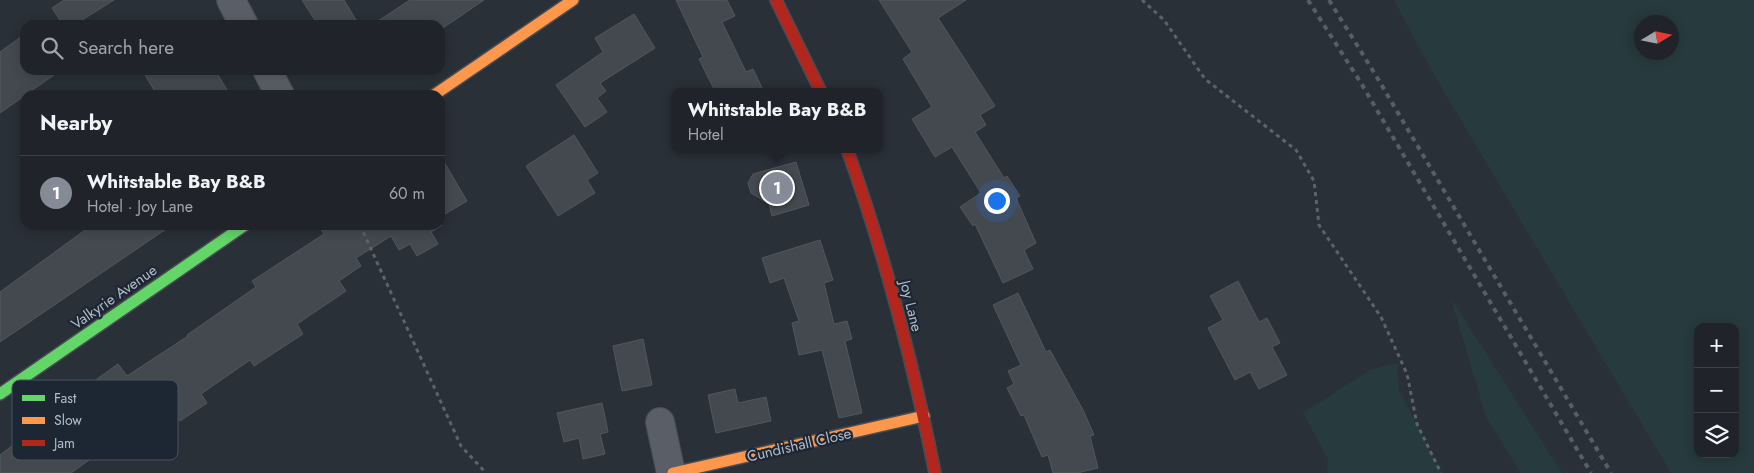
<!DOCTYPE html>
<meta charset="utf-8">
<style>
:root{--surface:#20242a;--page:#2d3036;--text:#f1f3f6;--muted:#a2a4a8;--line:#3d4147;--accent:#848b96}
body{margin:0;font-family:Jost,sans-serif;background:var(--page);color:var(--text)}
.controls{position:absolute;right:15px;bottom:15px;display:grid;overflow:hidden;border-radius:10px;box-shadow:0 2px 12px #0003}
.controls button{width:45px;height:45px;display:grid;place-items:center;padding:0;border:0;border-bottom:1px solid var(--line);background:var(--surface);color:var(--text);font:25px sans-serif}
.compass{position:absolute;left:1634px;top:15px;width:45px;height:45px;border-radius:50%;background:var(--surface);box-shadow:0 2px 12px #0003;rotate:80deg}
.you{position:absolute;left:996px;top:200px;width:18px;height:18px;margin:-12px;border:4px solid #fff;border-radius:50%;background:#1a73e8;box-shadow:0 0 0 8px #1a73e833}
.badge{display:grid;place-items:center;width:32px;height:32px;border-radius:50%;background:var(--accent);color:#fff;font-size:16px;font-weight:700}
.pin{position:absolute;translate:-50% -50%;border:2px solid #fff;box-shadow:0 1px 5px #0006}
.popup{position:absolute;left:671px;top:88px;width:212px;height:65px;box-sizing:border-box;display:grid;place-content:center;border-radius:10px;background:var(--surface);filter:drop-shadow(0 1px 4px #0005);font-size:16px;white-space:nowrap;color:var(--muted)}
.popup b{font-size:19px;color:var(--text)}
.popup::after{content:'';position:absolute;left:50%;top:100%;margin-left:-10px;border:10px solid transparent;border-top-color:var(--surface)}
.list{margin:0;padding:0;list-style:none}
h2{display:flex;justify-content:space-between;align-items:center;height:65px;margin:0;padding:0 20px;font-size:21px}
h2 small{font-size:16px;font-weight:400;color:var(--muted)}
.list li{display:grid;grid-template-columns:32px 1fr auto;gap:15px;align-items:center;box-sizing:border-box;height:75px;padding:0 20px;border-top:1px solid var(--line)}
.list b{display:block;font-size:19px;white-space:nowrap}
.list p{margin:0;font-size:16px;white-space:nowrap;color:var(--muted)}
.list em{font-size:16px;font-style:normal;color:var(--muted)}
.icon{flex:none;width:28px;height:28px;fill:none;stroke:currentColor;stroke-width:2;stroke-linecap:round;stroke-linejoin:round}
.map{position:relative;flex:none;width:1754px;height:473px;overflow:hidden}
.search{position:absolute;background:var(--surface);box-shadow:0 2px 12px #0003;left:20px;top:20px;width:425px;height:55px;display:flex;align-items:center;gap:12px;box-sizing:border-box;padding:0 18px;border-radius:15px;color:var(--muted);font-size:19px}
.panel{position:absolute;background:var(--surface);box-shadow:0 2px 12px #0003;left:20px;top:90px;width:425px;height:140px;border-radius:15px}
.map>svg:first-child{display:block}
.green{fill:#273a3e;fill-rule:evenodd}
.building{fill:#444950;stroke:#52575f}
.lines{fill:none;stroke-linecap:round;stroke-linejoin:round}
.street-casing{stroke:#484c53;stroke-width:30}
.fast-casing{stroke:#484c53;stroke-width:14}
.slow-casing{stroke:#484c53;stroke-width:14}
.jam-casing{stroke:#484c53;stroke-width:14}
.path{stroke:#5d636a;stroke-width:3;stroke-dasharray:4 4;stroke-linecap:butt}
.street{stroke:#5a5e66;stroke-width:28}
.fast{stroke:#63d668;stroke-width:11}
.slow{stroke:#ff974d;stroke-width:11}
.jam{stroke:#b3261e;stroke-width:11}
.rail{stroke:#595d64;stroke-width:4;stroke-dasharray:5 5;stroke-linecap:butt}
.labels{text-anchor:middle;stroke-width:4.5;stroke-linejoin:round;paint-order:stroke}
.street-label{font-size:15px;fill:#b4bcc9;stroke:#1d2633}
.key{fill:#1d2633;stroke:#4a5360;stroke-width:1}
.key-label{font-size:14px;fill:#b4bcc9}
</style>
<div class="map">
<svg width="1754" height="473" viewBox="0 0 1754 473">
<rect width="100%" height="100%" fill="#2a3038"/>
<path class="green" d="M1394,0H1754V473H1671L1434,75ZM1642,22H1672V52H1642ZM1698,327H1735V454H1698Z
M1451,298L1562,473H1521L1486,417Z
M1397,363L1399,390L1442,473H1327L1328,459L1303,413L1370,370Z"/>
<path class="building" d="M64,0H114L74,25H63L52,8Z
M302,0H344L359,25H318Z
M410,0H484L440,30V25H372Z
M676,0H727L735,16L722,22L746,72L753,69L764,92H709L714,89L699,59L703,57Z
M879,0H966L938,18L995,106L980,115L986,125L975,132L1004,178L1007,176L1020,196L1016,198L1036,243L1024,250L1033,269L1003,283L975,224L973,226L960,207L981,193L952,147L935,157L912,119L932,107L903,59L912,52Z
M634,14L655,48L600,83L606,91L597,98L607,112L585,127L556,85L603,52L595,38Z
M25,34V70H61L0,113V52Z
M142,70H215L230,95H157Z
M574,135L598,173L587,180L595,193L558,216L526,166Z
M440,155L467,201L440,217Z
M796,162L809,205L772,216L769,204L751,193L748,183L753,174Z
M92,225H172L0,342V292Z
M318,225H442L431,232L438,244L417,256L410,244L399,250L391,236L356,258L361,266L339,281L346,291L297,324L303,334L254,366L250,360L201,394L207,403L180,421L155,387L91,434L103,450L71,473H0V455L44,422L48,427L89,397L83,389L118,364L127,376L188,336L187,335L256,287L252,281L324,234Z
M820,240L833,280L824,283L834,324L847,321L852,339L845,341L862,413L839,418L822,350L799,355L792,323L799,321L784,278L770,283L762,258Z
M1238,281L1259,322L1267,318L1280,343L1272,347L1287,375L1259,389L1250,372L1235,380L1208,328L1223,320L1210,296Z
M1018,293L1046,352L1050,350L1083,410L1094,435L1090,436L1098,468L1077,473H1053L1048,455L1042,457L1024,415L1021,416L1007,388L1014,384L1008,371L1021,365L993,305Z
M643,339L652,385L622,391L613,346Z
M735,389L738,403L766,397L771,421L716,433L708,395Z
M602,403L608,432L600,434L605,454L583,459L579,438L564,442L557,413Z"/>
<g class="lines">
<g class="street-casing">
<path id="street" d="M231,0L244,25
M267,70L280,95
M660,422L671,473"/>
</g>
<g class="fast-casing">
<path id="fast" d="M0,394L245,225"/>
</g>
<g class="slow-casing">
<path id="slow" d="M434,95L573,0
M673,473L924,416"/>
</g>
<g class="jam-casing">
<path id="jam" d="M776,0L821,92
M847,149C885,255 913,363 935,473"/>
</g>
<path class="path" d="M1142,0L1164,20L1205,79L1296,150L1314,181L1319,225L1381,317L1407,374L1417,424L1441,473
M360,225L461,446L486,473"/>
<use href="#street" class="street"/>
<use href="#fast" class="fast"/>
<use href="#slow" class="slow"/>
<use href="#jam" class="jam"/>
<path class="rail" d="M1308,0L1361,83L1591,473
M1329,0L1375,74L1611,473"/>
</g>
<g class="labels">
<g class="street-label">
<text transform="translate(114 297) rotate(-35)" y="5">Valkyrie Avenue</text>
<text transform="translate(911 306) rotate(76)" y="5">Joy Lane</text>
<text transform="translate(799 445) rotate(-13)" y="5">Cundishall Close</text>
</g>
</g>
<rect x="12" y="380" width="166" height="80" rx="8" class="key"/>
<rect x="22" y="395" width="23" height="6" fill="#63d668"/>
<rect x="22" y="417" width="23" height="7" fill="#ff974d"/>
<rect x="22" y="440" width="23" height="6" fill="#b3261e"/>
<g class="key-label">
<text x="54" y="403">Fast</text>
<text x="54" y="425">Slow</text>
<text x="54" y="448">Jam</text>
</g>
</svg>
<div class="controls">
<button>+</button>
<button>−</button>
<button><svg class="icon" aria-label="layers" viewBox="0 0 24 24"><path d="M12 4l9 5-9 5-9-5zM3 14l9 5 9-5"/></svg></button>
</div>
<svg class="compass" viewBox="-18 -18 36 36"><path d="M0-13l5 13h-10z" fill="#e53935"/><path d="M0 13l5-13h-10z" fill="#a2a4a8"/></svg>
<div class="you"></div>
<div class="pin badge" style="left:777px;top:188px">1</div>
<div class="popup"><b>Whitstable Bay B&amp;B</b>Hotel</div>
<div class="search"><svg class="icon" aria-label="search" viewBox="0 0 24 24"><circle cx="10" cy="10" r="6"/><path d="M15 15l6 6"/></svg>Search here</div>
<section class="panel">
<h2>Nearby<small></small></h2>
<ul class="list">
<li><span class="badge">1</span><div><b>Whitstable Bay B&amp;B</b><p>Hotel · Joy Lane</p></div><em>60 m</em></li>
</ul>
</section>
</div>
